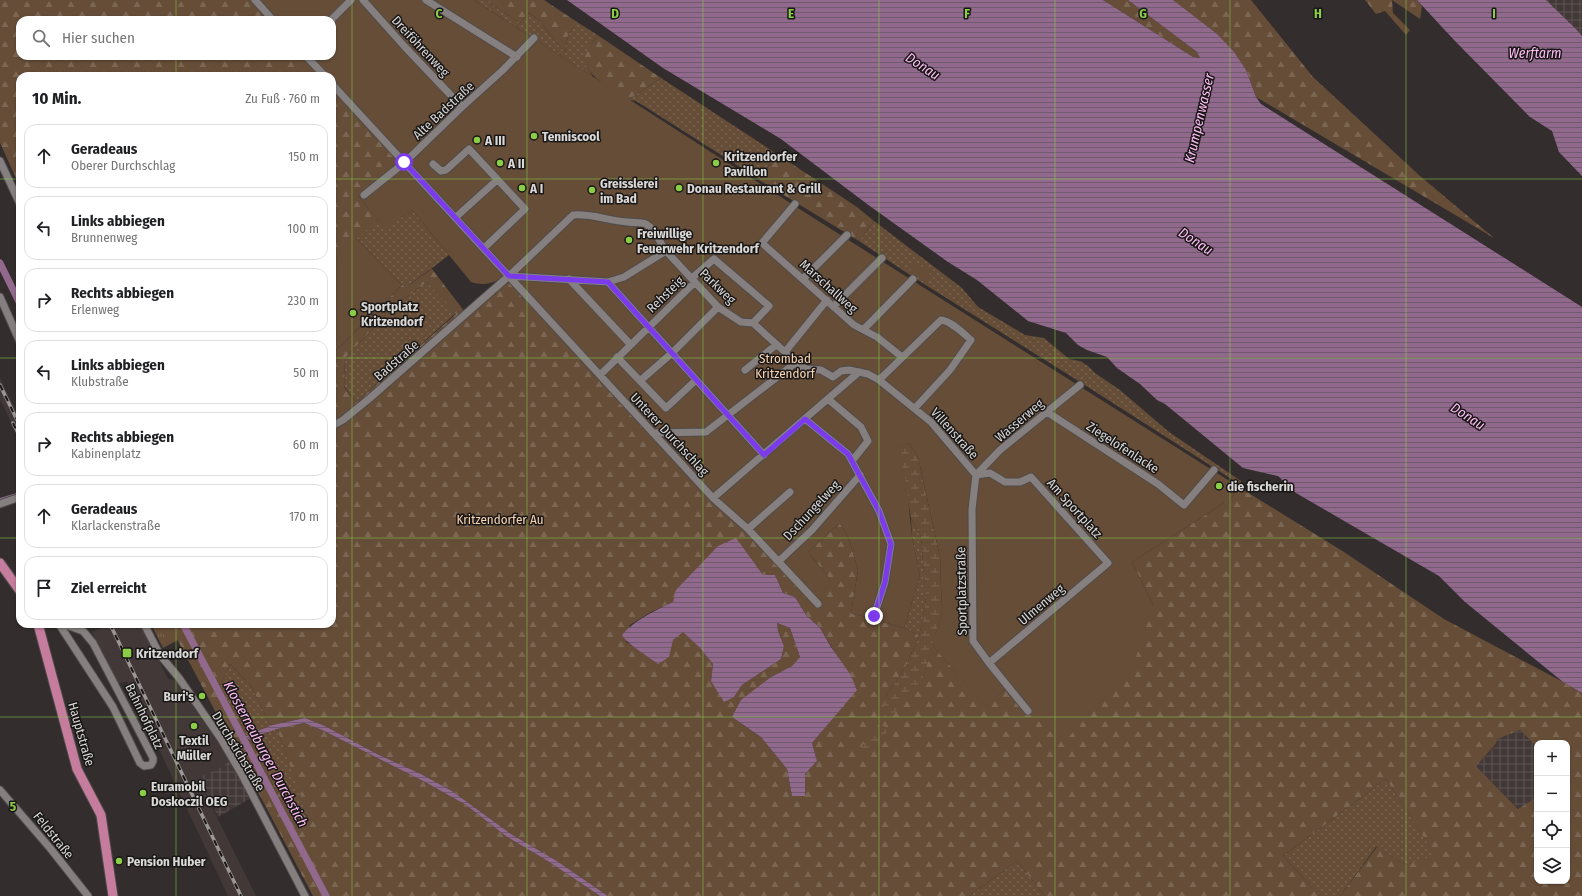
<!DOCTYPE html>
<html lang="de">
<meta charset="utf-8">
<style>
:root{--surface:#fff;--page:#f2f2f2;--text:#202124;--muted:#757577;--line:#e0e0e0}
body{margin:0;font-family:"Fira Sans Condensed",sans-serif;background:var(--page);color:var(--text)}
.controls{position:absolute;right:12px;bottom:12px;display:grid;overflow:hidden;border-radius:8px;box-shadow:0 1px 3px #0004}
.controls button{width:36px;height:36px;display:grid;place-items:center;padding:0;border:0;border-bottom:1px solid var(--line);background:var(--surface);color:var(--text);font:20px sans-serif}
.stop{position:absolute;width:12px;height:12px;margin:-9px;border:3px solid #7c3aed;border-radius:50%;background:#fff}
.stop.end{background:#7c3aed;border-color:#fff;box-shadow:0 1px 4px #0008}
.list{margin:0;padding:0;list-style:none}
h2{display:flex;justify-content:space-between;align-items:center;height:52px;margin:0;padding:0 16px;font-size:17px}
h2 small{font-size:13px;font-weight:400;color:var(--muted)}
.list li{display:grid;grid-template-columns:26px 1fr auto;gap:12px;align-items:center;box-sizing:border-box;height:64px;margin:0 8px 8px;padding:0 8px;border:1px solid var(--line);border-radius:12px}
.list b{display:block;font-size:15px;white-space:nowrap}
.list p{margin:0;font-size:13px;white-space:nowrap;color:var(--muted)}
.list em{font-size:13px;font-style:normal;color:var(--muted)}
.icon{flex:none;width:22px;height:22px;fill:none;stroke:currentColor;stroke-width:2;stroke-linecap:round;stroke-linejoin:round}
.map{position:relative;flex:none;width:1582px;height:896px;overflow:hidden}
.search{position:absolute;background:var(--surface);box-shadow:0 1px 3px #0004;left:16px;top:16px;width:320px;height:44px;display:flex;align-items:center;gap:10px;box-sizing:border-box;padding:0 14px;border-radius:12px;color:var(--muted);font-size:15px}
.panel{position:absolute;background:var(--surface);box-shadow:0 1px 3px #0004;left:16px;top:72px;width:320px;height:556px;border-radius:12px}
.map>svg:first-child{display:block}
.built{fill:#433838}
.industrial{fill:url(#industrial-grid)}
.grass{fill:url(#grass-dots)}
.forest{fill:url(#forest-firs);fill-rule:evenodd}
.wetland{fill:url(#wetland-marsh)}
.park{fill:url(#park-tufts)}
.garden{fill:#654d37}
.water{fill:url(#water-rules)}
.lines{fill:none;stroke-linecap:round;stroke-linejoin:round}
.stream{stroke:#91698d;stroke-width:2}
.canal{stroke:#91698d;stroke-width:7}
.minor-casing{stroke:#504c4c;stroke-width:9}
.major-casing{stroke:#504c4c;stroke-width:11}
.minor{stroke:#857f7f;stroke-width:7}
.major{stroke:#c67c9c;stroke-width:9}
.rail-casing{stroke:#9b9797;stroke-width:3.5}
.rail{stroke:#191616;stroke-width:2;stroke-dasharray:6;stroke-linecap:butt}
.route{stroke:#7c3aed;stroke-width:5}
.grid{fill:none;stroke:#8ace48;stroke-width:1;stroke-opacity:0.55}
.poi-dot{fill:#8ace48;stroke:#191616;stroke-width:1.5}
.labels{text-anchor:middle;stroke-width:3;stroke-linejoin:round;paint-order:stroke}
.street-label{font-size:13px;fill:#dbd8d8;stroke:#191616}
.poi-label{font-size:13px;font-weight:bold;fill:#dbd8d8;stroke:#191616;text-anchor:start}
.park-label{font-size:13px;fill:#f9d3b2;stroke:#191616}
.water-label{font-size:14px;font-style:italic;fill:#febef6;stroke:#191616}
.grid-label{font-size:13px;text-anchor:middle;font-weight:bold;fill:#8ace48;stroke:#191616;stroke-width:3;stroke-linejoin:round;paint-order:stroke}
</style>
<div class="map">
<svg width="1582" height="896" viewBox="0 0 1582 896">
<defs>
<pattern id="industrial-grid" width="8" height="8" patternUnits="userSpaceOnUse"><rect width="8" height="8" fill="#433838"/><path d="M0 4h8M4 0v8" fill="none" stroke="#5e5454"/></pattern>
<pattern id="grass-dots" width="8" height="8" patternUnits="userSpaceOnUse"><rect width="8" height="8" fill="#654d37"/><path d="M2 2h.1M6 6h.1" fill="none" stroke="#7a6653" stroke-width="1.8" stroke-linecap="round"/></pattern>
<pattern id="forest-firs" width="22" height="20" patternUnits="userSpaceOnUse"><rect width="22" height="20" fill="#654d37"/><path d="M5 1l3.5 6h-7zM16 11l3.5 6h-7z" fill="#7a6653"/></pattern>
<pattern id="wetland-marsh" width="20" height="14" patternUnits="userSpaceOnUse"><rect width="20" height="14" fill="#654d37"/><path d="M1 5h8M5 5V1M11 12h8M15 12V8" fill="none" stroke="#7a6653"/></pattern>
<pattern id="park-tufts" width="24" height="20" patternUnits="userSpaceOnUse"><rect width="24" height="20" fill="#654d37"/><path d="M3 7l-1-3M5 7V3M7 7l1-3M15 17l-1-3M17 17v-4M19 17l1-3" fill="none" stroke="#7a6653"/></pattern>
<pattern id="water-rules" width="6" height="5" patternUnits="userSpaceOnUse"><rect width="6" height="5" fill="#91698d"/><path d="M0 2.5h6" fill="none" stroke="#71596f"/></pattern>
</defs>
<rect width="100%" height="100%" fill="#332d2d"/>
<path class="built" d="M0,378L20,420V441L0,399Z
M101,624H141L168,679L175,680L230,761L218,769L198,779L256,896H228L127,681L118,684L92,632L102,627Z"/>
<path class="industrial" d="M1546,0H1582V36L1577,30Z
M1520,730L1537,747V797L1519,809L1476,766L1495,746L1498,739Z
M230,761L251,798L218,817L198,778L218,769Z"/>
<path class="grass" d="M474,0H485L520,23L529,13L541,21L549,34L565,52L568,35L577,22L599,36L592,42L586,65L593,77Z
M661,78L777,154L759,179L636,101L630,100L793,205L759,241L622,95L628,100Z
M412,210L449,255L431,269L407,286L402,285L356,238L378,219L386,228Z
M874,221L962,288L978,307L1025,335L1044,338L1069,359L1080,361L1088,366L1095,373L1120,390L1169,432L1241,481V485L1080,382L913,277L859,241Z
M427,282L456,313L356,402L344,386L345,358L392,308Z
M911,518L921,537L926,597L922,624L919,635L904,628L920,575L912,537Z
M230,664L251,686L268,720L272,725L246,736L217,686L221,684Z
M277,729L309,817L275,790L260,756L249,739Z
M1386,779L1436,856L1406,865L1376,847L1340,896H1320L1283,856Z
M1017,861L1045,896H969Z"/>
<path class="forest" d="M0,0H255L273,20H20V56H306L325,76H20V187L0,143Z
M485,0H544L577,22L568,35L565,52L549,34L541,21L529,13L520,23Z
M1103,0H1128L1197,52L1200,58L1193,57Z
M1173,0H1251L1313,77L1420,176L1494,238L1256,97L1246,70Z
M1365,0H1417L1422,6L1420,19L1392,0L1393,13L1410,30L1406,35L1385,11L1376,14Z
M599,36L661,78L628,100C605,85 563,65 599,36Z
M332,84L404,163L359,197L378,219L332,262Z
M777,154L857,207L874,221L859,241L759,180Z
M432,269L468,316L509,279L830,579L808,552L840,523L849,539L858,570L851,613L904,628L919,635L907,664L884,700L923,678L932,645L986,706L1006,688L1153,605L1132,562L1224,503H1228L1239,487L1344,552L1444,619L1563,682L1582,693V896H1340L1377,847L1406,865L1435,855L1386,779L1283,856L1320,896H1045L1017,861L969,896H608L557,861L511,834L452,791L421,774L377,754L325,726L305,718L272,725L268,720L251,686L230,664L221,684L217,686L246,738L249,739L260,756L275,790L308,817L277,729L304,723L322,730L425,782L466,805L507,837L546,860L600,896H313L169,624H332V342L339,348L402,285L407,286ZM427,282L456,314L356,402L344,387L345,358L392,308ZM736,539L763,575H775L783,593L795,597L806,615L820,628L857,689L812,743L817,761L805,774L792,796L787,769L761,737L732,717L771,677L792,666L800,657L790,628L777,623L778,631L784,646L781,659L742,685L734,697L711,681L713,664L700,648L683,631L673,640L633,645L626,642L630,625L651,612L673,602ZM1520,730L1537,747V743H1567V881H1537V797L1518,809L1476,766L1495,745L1498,739Z"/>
<path class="wetland" d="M909,443L918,457L940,557L942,613L923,678L890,718L882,716L884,700L907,664L919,635L922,624L926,597L921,537L911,518L898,448Z
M879,724L888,728L884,743L868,756L858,751Z"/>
<path class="park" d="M151,624H169L178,640L163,648Z"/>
<path class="garden" d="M255,0H474L752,179L1239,487L1228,503H1224L1132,562L1153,605L1133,666L1065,741L1027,712L1006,688L986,707L932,645L942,613L940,557L918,457L909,443L899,448L907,489L912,537L920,575L904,628L851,613L858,570L849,539L840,523L808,552L830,579L820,603L715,498L509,273C496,282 487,287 471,282L412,210L386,229L359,197L404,163L332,84V76H325L306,56H332V20H273Z
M356,238L402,285L339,348L332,342V262Z
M915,262L931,272L925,281L909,272Z"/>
<path class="water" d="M567,0H1103L1193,57L1200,58L1197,52L1128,0H1173L1217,34L1234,52L1246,70L1256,97L1261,104L1582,307V693L1563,682L1465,602L1439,576L1296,493L1278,476L1243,468L1165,404L1157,400L1140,384L1117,368L1107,357L1087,350L1078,345L1066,333L1028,321L977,280L948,262L867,204L781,139L663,68Z
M1417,0H1546L1577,30L1582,36V176L1559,152L1552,131L1530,117L1454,40Z
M736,538L763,575H775L783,593L795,597L806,615L820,628L831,647L850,674L857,690L812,743L817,761L805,774V796H792L787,769L761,737L732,717L741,700L771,677L792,666L800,657L790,628L777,623L778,631L784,646L781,659L742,685L734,697L724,702L711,681L713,664L700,648L683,632L673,640L669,657L658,664C649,657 627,644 622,635C636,619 654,611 673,602L676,590L718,546Z
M305,718L325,726L377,754L421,774L452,791L511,834L557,861L608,896H600L546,860L507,837L466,805L425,782L322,730L304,723L277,729L249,739L246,738V736L272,725Z"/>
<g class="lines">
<path class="stream" d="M0,499L20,493"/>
<path class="canal" d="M0,263L20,304
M183,624L326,896"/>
<g class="minor-casing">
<path id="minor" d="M255,0L273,20
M363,0L404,46L462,107
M426,0L517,57
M331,20L351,0
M306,56L325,76
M332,84L713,498L748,529L818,604
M0,161L20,204
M433,164L441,171L446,170L469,149L525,209L484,248
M364,195L404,163L462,107L503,70L534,38
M795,204L762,243L854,325L877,337L902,357
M456,217L497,180
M509,276L608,282L624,277L666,251
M692,278L714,259L769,306L753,323
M569,279L630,344
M803,279L847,235
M608,282L764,455
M0,297L20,342
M834,306L882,258
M864,329L913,279
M785,352L827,300
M617,357L666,408L696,380
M745,370L776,345
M600,375L695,282
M641,380L672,353L718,307
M879,380L941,320C951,321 963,333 971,340L950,370L915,408
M828,399L861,427L868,441L852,461
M1047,412L1158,484L1184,505L1214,470
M805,419L848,454L879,511L891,544L885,582L874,616
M332,426L343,420L370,398L477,304L509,276L573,215C591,213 609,221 628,222C633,223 641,222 646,224C658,232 658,241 666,251L718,307L741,322L753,323L785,352L794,364
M653,433L706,432L794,364L807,369L821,370L833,377L841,371L849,370L868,374L879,380L931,422L976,475
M976,475L990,473L1005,482H1020L1031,477L1108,563L989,663
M976,475L972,509L973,641L989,663L1028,711
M976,475L1000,450L1080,385
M713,498L859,372
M0,504L20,497
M748,529L790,492
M779,561L812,530L860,475
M59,624L113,707L140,763L144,766L151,765L153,761V758L93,643L83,631L63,624
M144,624L160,655L179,678L221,739L241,773L305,896
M0,790L50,848L88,896"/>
</g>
<g class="major-casing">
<path id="major" d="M0,563L20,591
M38,624L77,769L101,815L113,896"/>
</g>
<use href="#minor" class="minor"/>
<use href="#major" class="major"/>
<g class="rail-casing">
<path id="rail" d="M0,385L20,426
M13,423L20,437
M110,624L241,896"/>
</g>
<use href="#rail" class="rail"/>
</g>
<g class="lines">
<path class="route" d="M404,162L509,276L608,282L764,455L805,419L848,454L879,511L891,544L885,582L874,616"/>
</g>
<path class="grid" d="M176,0V20M352,0V896M527,0V896M703,0V896M879,0V896M1055,0V896M1230,0V896M1406,0V896M176,56V76M0,179H20M332,179H1582M0,358H20M332,358H1582M0,538H20M332,538H1582M176,624V896M0,717H1582"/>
<g class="poi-dot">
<circle cx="534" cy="136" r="4"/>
<circle cx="477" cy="140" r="4"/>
<circle cx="500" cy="163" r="4"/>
<circle cx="716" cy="163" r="4"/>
<circle cx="522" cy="188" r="4"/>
<circle cx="679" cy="188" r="4"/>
<circle cx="592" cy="190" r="4"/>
<circle cx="629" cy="240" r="4"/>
<circle cx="353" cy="313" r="4"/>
<circle cx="1219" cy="486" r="4"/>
<rect x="122" y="648" width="10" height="10" rx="2"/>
<circle cx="202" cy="696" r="4"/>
<circle cx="194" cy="726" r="4"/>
<circle cx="143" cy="793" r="4"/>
<circle cx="119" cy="861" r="4"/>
</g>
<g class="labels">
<g class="street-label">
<text transform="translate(421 46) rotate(47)" y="5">Dreiföhrenweg</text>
<text transform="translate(443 110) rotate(-43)" y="5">Alte Badstraße</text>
<text transform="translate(718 286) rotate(44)" y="5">Parkweg</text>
<text transform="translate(829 286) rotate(42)" y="5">Marschallweg</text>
<text transform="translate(665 294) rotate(-44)" y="5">Rehsteig</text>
<text transform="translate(396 360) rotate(-41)" y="5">Badstraße</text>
<text transform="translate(1019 420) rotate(-40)" y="5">Wasserweg</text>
<text transform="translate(955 433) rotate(48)" y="5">Villenstraße</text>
<text transform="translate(670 434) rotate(47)" y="5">Unterer Durchschlag</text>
<text transform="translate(1123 447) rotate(33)" y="5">Ziegelofenlacke</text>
<text transform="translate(1075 508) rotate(48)" y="5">Am Sportplatz</text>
<text transform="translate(811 510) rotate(-47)" y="5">Dschungelweg</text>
<text transform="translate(961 591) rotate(-91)" y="5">Sportplatzstraße</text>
<text transform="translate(1041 604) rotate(-40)" y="5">Ulmenweg</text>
<text transform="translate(145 716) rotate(64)" y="5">Bahnhofplatz</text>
<text transform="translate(82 734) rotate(74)" y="5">Hauptstraße</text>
<text transform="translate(239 751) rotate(59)" y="5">Durchstichstraße</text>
<text transform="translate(54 835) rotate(51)" y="5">Feldstraße</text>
</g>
<g class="poi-label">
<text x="542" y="141">Tenniscool</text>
<text x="485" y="145">A III</text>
<text x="724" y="161">Kritzendorfer<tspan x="724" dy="15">Pavillon</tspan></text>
<text x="508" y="168">A II</text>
<text x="600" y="188">Greisslerei<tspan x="600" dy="15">im Bad</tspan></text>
<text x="530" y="193">A I</text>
<text x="687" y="193">Donau Restaurant &amp; Grill</text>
<text x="637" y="238">Freiwillige<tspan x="637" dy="15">Feuerwehr Kritzendorf</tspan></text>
<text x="361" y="311">Sportplatz<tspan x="361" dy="15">Kritzendorf</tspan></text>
<text x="1227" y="491">die fischerin</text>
<text x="136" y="658">Kritzendorf</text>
<text x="194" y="701" text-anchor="end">Buri's</text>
<text x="194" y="745" text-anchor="middle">Textil<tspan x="194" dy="15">Müller</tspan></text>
<text x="151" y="791">Euramobil<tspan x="151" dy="15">Doskoczil OEG</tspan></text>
<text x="127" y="866">Pension Huber</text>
</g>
<g class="park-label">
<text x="785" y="363">Strombad<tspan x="785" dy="15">Kritzendorf</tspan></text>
<text x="500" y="524">Kritzendorfer Au</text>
</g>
<g class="water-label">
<text x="1535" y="58">Werftarm</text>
<text transform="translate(923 66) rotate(33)" y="5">Donau</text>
<text transform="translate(1199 118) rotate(-77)" y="5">Krumpenwasser</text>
<text transform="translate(1196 241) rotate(33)" y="5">Donau</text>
<text transform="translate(1468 416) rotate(33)" y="5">Donau</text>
<text transform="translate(266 754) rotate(62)" y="5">Klosterneuburger Durchstich</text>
</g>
</g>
<g class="grid-label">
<text x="439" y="18">C</text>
<text x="615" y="18">D</text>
<text x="791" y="18">E</text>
<text x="967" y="18">F</text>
<text x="1143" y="18">G</text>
<text x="1318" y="18">H</text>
<text x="1494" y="18">I</text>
<text x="13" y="811">5</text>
</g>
</svg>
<div class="controls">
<button>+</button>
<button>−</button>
<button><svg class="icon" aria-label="locate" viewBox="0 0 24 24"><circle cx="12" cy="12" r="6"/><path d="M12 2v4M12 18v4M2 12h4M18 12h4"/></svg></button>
<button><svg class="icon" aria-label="layers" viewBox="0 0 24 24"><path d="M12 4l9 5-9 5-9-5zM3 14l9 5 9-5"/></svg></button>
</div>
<div class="stop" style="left:404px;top:162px"></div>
<div class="stop end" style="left:874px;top:616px"></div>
<div class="search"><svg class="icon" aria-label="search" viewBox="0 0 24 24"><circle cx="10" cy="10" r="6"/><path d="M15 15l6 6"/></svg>Hier suchen</div>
<section class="panel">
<h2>10 Min.<small>Zu Fuß · 760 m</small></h2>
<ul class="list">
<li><svg class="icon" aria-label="ahead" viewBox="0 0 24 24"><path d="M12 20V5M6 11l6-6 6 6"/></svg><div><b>Geradeaus</b><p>Oberer Durchschlag</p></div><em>150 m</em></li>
<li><svg class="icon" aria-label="left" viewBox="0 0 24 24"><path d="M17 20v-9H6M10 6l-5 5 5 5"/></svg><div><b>Links abbiegen</b><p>Brunnenweg</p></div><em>100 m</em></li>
<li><svg class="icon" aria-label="right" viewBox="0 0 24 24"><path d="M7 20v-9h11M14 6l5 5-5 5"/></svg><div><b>Rechts abbiegen</b><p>Erlenweg</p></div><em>230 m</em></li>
<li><svg class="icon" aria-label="left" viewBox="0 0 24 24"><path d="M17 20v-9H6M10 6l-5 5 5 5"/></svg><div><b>Links abbiegen</b><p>Klubstraße</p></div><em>50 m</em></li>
<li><svg class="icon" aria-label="right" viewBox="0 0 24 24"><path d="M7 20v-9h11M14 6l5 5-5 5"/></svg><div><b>Rechts abbiegen</b><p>Kabinenplatz</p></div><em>60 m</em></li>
<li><svg class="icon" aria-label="ahead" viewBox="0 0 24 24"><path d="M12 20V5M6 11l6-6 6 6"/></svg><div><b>Geradeaus</b><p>Klarlackenstraße</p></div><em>170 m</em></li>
<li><svg class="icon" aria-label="arrive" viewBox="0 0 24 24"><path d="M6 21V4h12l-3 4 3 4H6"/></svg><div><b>Ziel erreicht</b></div></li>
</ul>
</section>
</div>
